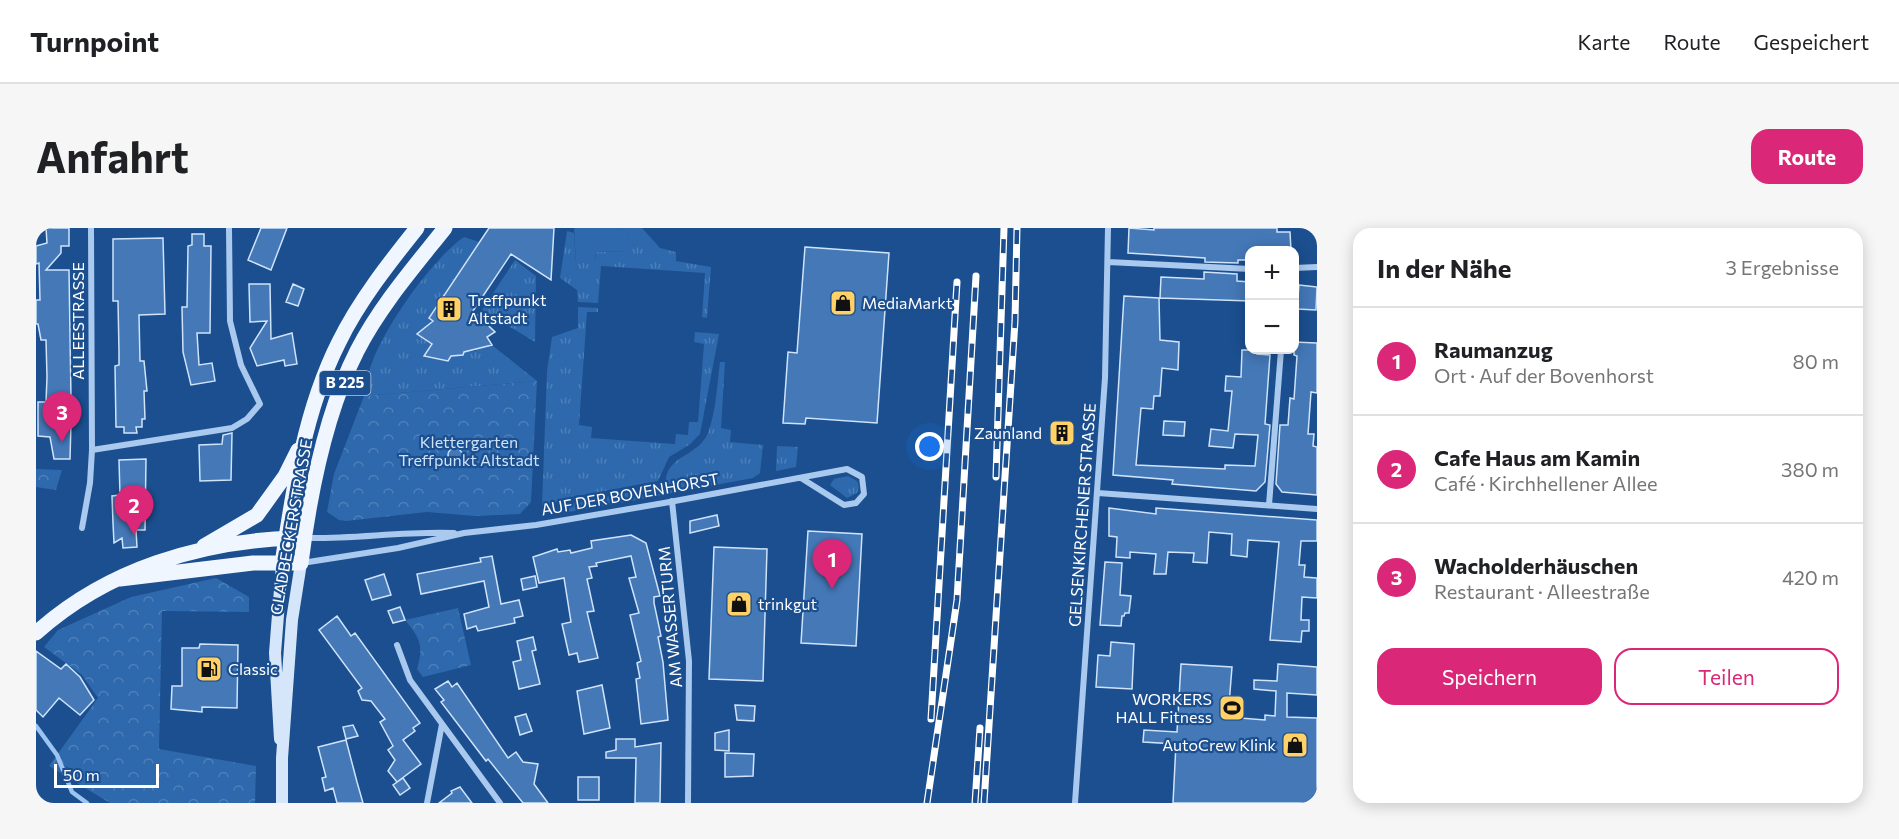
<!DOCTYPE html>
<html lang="de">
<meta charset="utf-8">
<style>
:root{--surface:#fff;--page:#f6f6f6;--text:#202124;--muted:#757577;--line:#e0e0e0;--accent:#db2777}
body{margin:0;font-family:Commissioner,sans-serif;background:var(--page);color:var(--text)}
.controls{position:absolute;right:18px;top:18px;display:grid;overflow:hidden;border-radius:12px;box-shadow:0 3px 15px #0003}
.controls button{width:54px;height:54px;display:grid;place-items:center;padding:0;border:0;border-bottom:2px solid var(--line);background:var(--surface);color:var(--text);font:30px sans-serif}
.scale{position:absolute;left:18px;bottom:15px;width:105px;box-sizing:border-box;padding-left:6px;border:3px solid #fff;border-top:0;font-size:16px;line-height:21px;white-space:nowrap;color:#fff;-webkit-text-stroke:4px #1b4f8f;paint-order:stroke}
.you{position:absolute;left:894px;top:219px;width:21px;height:21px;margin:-15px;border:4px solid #fff;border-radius:50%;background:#1a73e8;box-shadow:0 0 0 9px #1a73e833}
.badge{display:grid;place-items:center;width:39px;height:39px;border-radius:50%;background:var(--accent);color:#fff;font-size:20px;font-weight:700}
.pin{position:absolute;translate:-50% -50px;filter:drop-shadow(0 2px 3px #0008)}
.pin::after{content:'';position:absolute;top:32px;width:21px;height:18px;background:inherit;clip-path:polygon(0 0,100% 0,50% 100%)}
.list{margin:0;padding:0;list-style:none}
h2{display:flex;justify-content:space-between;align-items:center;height:78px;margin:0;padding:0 24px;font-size:26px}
h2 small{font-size:20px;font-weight:400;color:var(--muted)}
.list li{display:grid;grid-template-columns:39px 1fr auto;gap:18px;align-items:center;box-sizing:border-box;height:108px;padding:0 24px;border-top:2px solid var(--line)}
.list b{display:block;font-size:22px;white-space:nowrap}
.list p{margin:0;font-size:20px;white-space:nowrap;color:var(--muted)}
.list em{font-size:20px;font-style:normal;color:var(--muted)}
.actions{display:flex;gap:12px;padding:18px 24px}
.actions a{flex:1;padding:14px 0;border:2px solid var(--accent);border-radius:18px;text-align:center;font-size:21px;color:var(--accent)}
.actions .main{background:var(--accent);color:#fff}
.map{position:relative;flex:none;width:1281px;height:575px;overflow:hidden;border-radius:18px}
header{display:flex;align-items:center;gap:36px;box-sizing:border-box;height:84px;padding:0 30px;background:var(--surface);border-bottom:2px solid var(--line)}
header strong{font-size:28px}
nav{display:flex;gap:33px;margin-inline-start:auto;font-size:21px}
.intro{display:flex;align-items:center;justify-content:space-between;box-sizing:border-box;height:144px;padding:0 36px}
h1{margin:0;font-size:42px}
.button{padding:15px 27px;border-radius:18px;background:var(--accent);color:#fff;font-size:21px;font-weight:700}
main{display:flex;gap:36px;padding:0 36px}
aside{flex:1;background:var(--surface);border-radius:18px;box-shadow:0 3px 15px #0003}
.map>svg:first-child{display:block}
.grass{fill:url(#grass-tufts)}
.park{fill:url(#park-crowns)}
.pitch{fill:#2e69ad}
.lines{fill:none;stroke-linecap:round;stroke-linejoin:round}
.stream{stroke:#9cc4f0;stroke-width:4.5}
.building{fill:#4478b7;stroke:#cfe3fa;stroke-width:1.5}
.street{stroke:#a9c9ee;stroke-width:6}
.secondary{stroke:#d6e6fa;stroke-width:12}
.primary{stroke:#f0f6ff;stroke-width:15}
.rail-casing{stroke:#fff;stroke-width:7}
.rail{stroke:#1b4f8f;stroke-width:4.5;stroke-dasharray:14;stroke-linecap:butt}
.labels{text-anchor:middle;stroke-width:4.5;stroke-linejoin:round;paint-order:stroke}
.shield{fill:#1b4f8f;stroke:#bbcadd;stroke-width:1.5}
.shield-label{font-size:15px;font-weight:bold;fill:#fff}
.poi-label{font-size:16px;fill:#fff;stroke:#1b4f8f;text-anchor:start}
.street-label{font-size:16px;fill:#fff;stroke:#1b4f8f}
.park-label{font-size:16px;fill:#cfe3fa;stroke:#1b4f8f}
</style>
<header>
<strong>Turnpoint</strong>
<nav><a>Karte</a><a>Route</a><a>Gespeichert</a></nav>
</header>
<div class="intro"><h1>Anfahrt</h1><a class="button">Route</a></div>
<main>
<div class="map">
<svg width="1281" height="575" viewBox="0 0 1281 575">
<defs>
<pattern id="grass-tufts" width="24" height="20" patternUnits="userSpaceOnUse" patternTransform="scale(1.5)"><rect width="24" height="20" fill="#2e69ad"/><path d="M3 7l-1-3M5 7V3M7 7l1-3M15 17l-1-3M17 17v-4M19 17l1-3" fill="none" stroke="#4d80b9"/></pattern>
<pattern id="park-crowns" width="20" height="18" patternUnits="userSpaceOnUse" patternTransform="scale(1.5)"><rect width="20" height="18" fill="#2e69ad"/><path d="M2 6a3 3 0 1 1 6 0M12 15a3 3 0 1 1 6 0" fill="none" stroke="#4d80b9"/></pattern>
</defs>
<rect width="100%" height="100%" fill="#1b4f8f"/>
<path class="grass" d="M582,0H606L624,20L640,24V33L675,39L671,90L666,89L669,45L565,38L562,75L542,74L541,62L524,50L531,3L538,5L540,35H559L560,24L594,23L593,14Z
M428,9L443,14L393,89L396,92L381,106L395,116L387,129L412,133L415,128H426L428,124L440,123L441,119L456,117L501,153L328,168C331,156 332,143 337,132C351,96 396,31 428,9Z
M479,32L500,48L499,114L446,82Z
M542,79L562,80V84H551L543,197L556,199L555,210L639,216L640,206L652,207L653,194H662L668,116L658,114L659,104L683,106L664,206L653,217L633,229L622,253L536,269L506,278L511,143L516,109L542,100Z
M684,134H689L685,200L695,202L694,214L727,217L724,245L717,250L630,266C624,224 660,233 672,205C680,184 681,157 684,134Z
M741,218L762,219L760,239L740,243Z
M812,248L821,253L823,259L821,265L811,270L794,257L798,251Z
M620,259L624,268L521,286L525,279L534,276Z"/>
<path class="park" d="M501,153L495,274L484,286L439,288L391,284L310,293L303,292L291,284L298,246L328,168Z
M0,241L26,242L20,262L0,259Z
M180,350L213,369V384L126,383L123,521L220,538L219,575H74L13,538L62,470L46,447L8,419L22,402L95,369Z
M422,380L435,437L387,449L381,441C388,418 384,410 369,392Z"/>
<path class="pitch" d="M538,0H582L597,16L594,23L560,24L559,35H540Z"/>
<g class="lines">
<path class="stream" d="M0,498L21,527L36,564L51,575"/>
</g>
<path class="building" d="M10,0H33V18H25V25L10,42H33L35,171H22L23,195H35L34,231H18L14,209L2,208V174H10L11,149L10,112H5L2,96H0V72H4L3,35L0,36V18L11,15Z
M225,0H251L235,42L212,32Z
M453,0H518L515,52L475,26L437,83L459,104L451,109L456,117L428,124L427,127L415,128L412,133L388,128L396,116L381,106L397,93L393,90Z
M1093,0L1118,2V0H1241V4H1254L1255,22H1214V32H1202V35L1169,34V30L1092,25Z
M156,6H168V18H175L174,105H161L163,137L176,135L179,153L155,157L147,124L146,79H151L152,18L156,17Z
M127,10L129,86L103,87L104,133H108L111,163H108L109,191H106V199H100L101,205H88V199H80L79,138L83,137V124L82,73H77V11Z
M769,19L853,25L841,195L770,190L769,196L747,195L752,124L761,125Z
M1168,44L1201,46V53L1214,54V73L1124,70L1125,49L1168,51Z
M213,56H234L235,111L256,105L261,136L249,138L248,132L221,138L214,120L231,93L214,94Z
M257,56L268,61L262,78L250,74Z
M1263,57L1281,59L1280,82L1261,81Z
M1088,68L1123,70L1124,112L1143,114L1142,142L1126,140L1124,168H1118L1117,181L1105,180L1100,237L1189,241V237L1219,238L1222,207L1199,206L1197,220L1173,218L1175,201L1192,203L1196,163H1189L1190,148L1205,149L1206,122H1221V126L1234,127L1229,196L1234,197L1229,254L1220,263L1136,256L1137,252L1077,247Z
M1258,114L1281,115V165L1275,164L1272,206H1278L1277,218L1281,219V267L1246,264L1240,256L1244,197H1252L1254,170L1258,171L1261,128L1258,127Z
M1128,193L1149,194L1148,208L1127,207Z
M1016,198L1036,199V212L1015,210Z
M196,205L195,252L164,253L163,217L186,216L187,207Z
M412 227a7 7 0 1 1 14 0a7 7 0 1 1-14 0Z
M110,231L109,302H100L101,319L87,320L86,310L78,315L77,295L76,268L84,267L83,232Z
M1073,280L1120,286V280L1281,292V313H1265L1263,337H1269L1268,349L1281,350V370L1266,369L1265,392H1273V403H1266L1265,414L1234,412L1243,314L1212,312L1211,329L1195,327L1196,306L1173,304L1171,335L1157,334L1158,325L1132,324L1130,346H1118L1120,326L1094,324V330L1080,329L1081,309L1073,308Z
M681,287L683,298L654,305V293Z
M772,303L826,306L820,418L765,415Z
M595,307L610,315L624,368L618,369V375L625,408L622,409L627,434L632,492L605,496L600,451L604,450L601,435L605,433L594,387L603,385L593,350L600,349L595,328L560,335L561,338L553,339L556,350L551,351L558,383L551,384L562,430L543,434L541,425L533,427L526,396L535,394L528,350L503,355L497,329L521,321L522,324L534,322L535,325L556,320L555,313Z
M678,319L731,321L727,453L673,451Z
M456,328L465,376L483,372L487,388L478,390L479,395L442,403L440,398L431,401L428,386L453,379L448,353L385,366L381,346L445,334L444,330Z
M1069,334L1086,335L1084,367L1095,368L1093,385H1089L1088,388H1086L1085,398L1064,397Z
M348,346L355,367L336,372L329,352Z
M499,348L501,359L487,362L485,351Z
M364,379L369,392L357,395L352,383Z
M301,388L315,408L319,405L384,495L377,500L379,503L367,512L385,536L361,554L352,543L359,532L352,522L357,518L344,494L349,491L335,473L326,472L322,463L326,460L283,402Z
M497,409L500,422L496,423L504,456L483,461L477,434L485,432L481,413Z
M1075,414L1098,416L1096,461L1060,459L1062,427L1074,428Z
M164,416L202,417L201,480L166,479V484L135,481L136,458H146V420H163Z
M0,423L25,441L30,436L44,449L58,472L44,487L23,470L7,489L0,482Z
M1145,436L1196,439L1192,489L1229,492V487L1239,488L1240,463L1218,461V452L1241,453L1242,436L1281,439V467L1251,465V489L1281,490V575H1137L1140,516L1107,514L1108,502L1141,504Z
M412,453L416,459L421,455L472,530L480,524L487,534L502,536L498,556L512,575H487L452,531L450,533L405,474L408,472L399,461Z
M566,457L574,500L548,506L541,463Z
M699,477L719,478L718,493L701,492Z
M490,486L496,503L484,507L479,489Z
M317,497L322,508L310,511L307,499Z
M693,502V523L679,522V505Z
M580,511H599V519L625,515L624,575H599L600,530H570V524L580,522Z
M310,512L321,554L327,575H301L297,560L289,563L286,550L290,549L282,519Z
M689,525L718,526L717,548L689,549Z
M542,549H563V572H542Z
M367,550L374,560L364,567L357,557Z
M424,559L436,575H403L416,565L415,563Z"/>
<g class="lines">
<path class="street" d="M1072,34L1214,41
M1258,40L1281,39
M56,222L196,200L211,191L224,176L205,137L194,93L193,0
M1062,265L1281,281
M636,273L653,433L652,575
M1233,277L1245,122
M46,300L54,255L56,222L55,0
M270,310C319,311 368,303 418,305
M266,335L362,320L428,305L500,297L628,275L811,241L826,249L828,266L820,275L808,277L765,250
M361,417L374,452L464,575
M391,575L406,496
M1039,575L1069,150L1072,0"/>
<path class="secondary" d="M244,511L239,425L246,336
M246,575V530L256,392L265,335"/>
<path class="primary" d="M168,318L221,287L249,248L262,222
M246,336C257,261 269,181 303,114C323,73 353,35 381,0
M84,351L217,335H265C274,264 289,186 321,123C344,78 378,39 409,0
M0,405C71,341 165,313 259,310"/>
<g class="rail-casing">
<path id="rail" d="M960,249L968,0
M895,491L921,54
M891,575L921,372L940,48
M939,575L944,500
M948,575L979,93L981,0"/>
</g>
<use href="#rail" class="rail"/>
</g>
<defs>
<g id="shop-square" transform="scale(1.35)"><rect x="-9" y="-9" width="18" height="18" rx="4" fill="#ffd166" stroke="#1b4f8f"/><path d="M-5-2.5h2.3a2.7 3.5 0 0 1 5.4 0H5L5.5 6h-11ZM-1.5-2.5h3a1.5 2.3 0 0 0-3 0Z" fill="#111"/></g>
<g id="building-square" transform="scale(1.35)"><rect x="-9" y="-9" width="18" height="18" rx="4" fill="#ffd166" stroke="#1b4f8f"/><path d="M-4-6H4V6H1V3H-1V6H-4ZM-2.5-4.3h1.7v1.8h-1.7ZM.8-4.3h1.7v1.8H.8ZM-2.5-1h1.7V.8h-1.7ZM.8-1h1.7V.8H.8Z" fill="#111"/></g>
<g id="fuel-square" transform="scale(1.35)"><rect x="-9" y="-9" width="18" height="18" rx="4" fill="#ffd166" stroke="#1b4f8f"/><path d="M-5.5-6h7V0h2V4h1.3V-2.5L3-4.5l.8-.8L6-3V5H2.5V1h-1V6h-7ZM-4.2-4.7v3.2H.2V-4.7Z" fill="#111"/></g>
<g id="stadium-square" transform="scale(1.35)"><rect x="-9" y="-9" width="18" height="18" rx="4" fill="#ffd166" stroke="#1b4f8f"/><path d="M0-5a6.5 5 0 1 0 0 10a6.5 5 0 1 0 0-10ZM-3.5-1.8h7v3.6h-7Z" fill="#111"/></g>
</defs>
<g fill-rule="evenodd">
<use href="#shop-square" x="807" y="75"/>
<use href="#building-square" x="413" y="81"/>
<use href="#building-square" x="1026" y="205"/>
<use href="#shop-square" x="703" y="376"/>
<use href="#fuel-square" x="173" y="441"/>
<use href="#stadium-square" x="1196" y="480"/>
<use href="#shop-square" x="1259" y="517"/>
</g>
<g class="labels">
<rect class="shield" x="283.5" y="143" width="51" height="24" rx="4.5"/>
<g class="shield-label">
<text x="309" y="160">B 225</text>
</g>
<g class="poi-label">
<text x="432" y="78">Treffpunkt<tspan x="432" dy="18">Altstadt</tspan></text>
<text x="826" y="81">MediaMarkt</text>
<text x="1006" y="211" text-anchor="end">Zaunland</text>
<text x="722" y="382">trinkgut</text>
<text x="192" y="447">Classic</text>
<text x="1176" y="477" text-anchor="end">WORKERS<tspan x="1176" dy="18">HALL Fitness</tspan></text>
<text x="1240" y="523" text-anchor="end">AutoCrew Klink</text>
</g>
<g class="street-label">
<text transform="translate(42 93) rotate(-90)" y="6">ALLEESTRASSE</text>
<text transform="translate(594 266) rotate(-10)" y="6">AUF DER BOVENHORST</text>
<text transform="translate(1046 287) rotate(-86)" y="6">GELSENKIRCHENER STRASSE</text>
<text transform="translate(255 299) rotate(-80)" y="6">GLADBECKER STRASSE</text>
<text transform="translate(634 389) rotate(-95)" y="6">AM WASSERTURM</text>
</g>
<g class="park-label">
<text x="433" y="220">Klettergarten<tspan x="433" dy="18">Treffpunkt Altstadt</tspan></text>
</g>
</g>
</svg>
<div class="controls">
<button>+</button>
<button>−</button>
</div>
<div class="scale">50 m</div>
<div class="you"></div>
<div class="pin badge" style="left:796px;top:361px">1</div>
<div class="pin badge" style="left:98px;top:307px">2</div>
<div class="pin badge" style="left:26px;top:214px">3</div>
</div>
<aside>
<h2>In der Nähe<small>3 Ergebnisse</small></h2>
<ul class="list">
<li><span class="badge">1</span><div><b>Raumanzug</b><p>Ort · Auf der Bovenhorst</p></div><em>80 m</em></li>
<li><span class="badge">2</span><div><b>Cafe Haus am Kamin</b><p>Café · Kirchhellener Allee</p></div><em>380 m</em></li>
<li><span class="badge">3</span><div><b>Wacholderhäuschen</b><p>Restaurant · Alleestraße</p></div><em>420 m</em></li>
</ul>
<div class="actions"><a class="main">Speichern</a><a>Teilen</a></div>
</aside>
</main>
